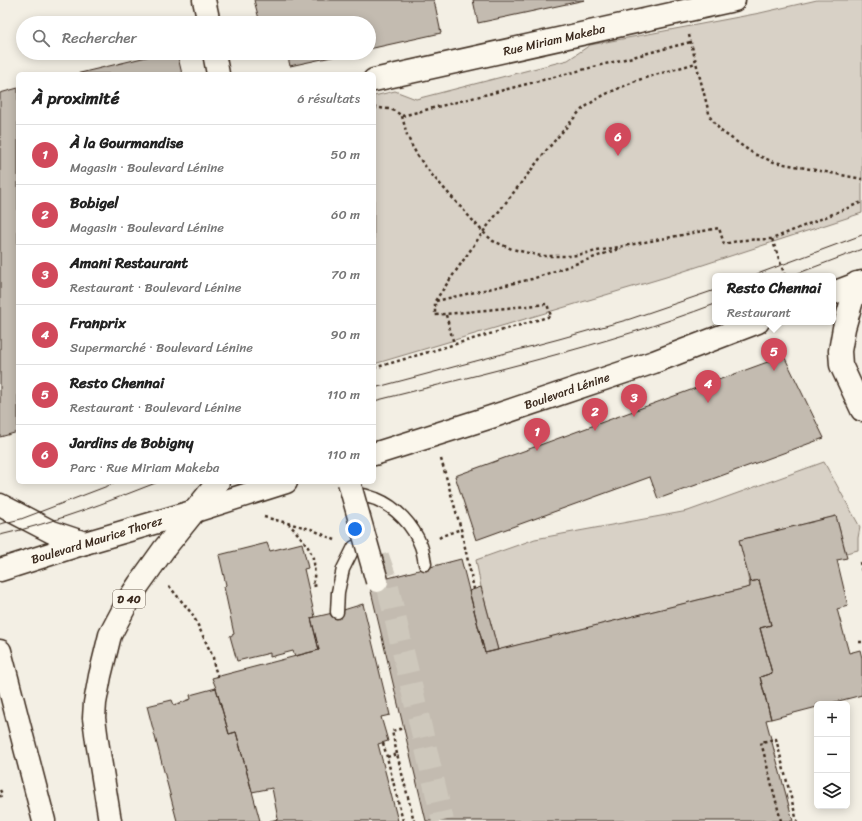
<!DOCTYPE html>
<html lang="fr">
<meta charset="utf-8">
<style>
:root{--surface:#fff;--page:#f2f2f2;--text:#222;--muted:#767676;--line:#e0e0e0;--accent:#d1495b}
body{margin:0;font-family:Sriracha,sans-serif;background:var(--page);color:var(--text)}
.controls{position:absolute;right:12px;bottom:12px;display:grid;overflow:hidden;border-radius:6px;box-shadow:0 2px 10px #0003}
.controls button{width:36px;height:36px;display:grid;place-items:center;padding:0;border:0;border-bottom:1px solid var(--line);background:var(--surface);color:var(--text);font:20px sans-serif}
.you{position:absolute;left:355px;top:529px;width:14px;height:14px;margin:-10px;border:3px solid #fff;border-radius:50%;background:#1a73e8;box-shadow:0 0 0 6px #1a73e833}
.badge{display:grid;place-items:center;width:26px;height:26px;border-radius:50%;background:var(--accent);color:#fff;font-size:13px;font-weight:700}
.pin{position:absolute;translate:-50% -33px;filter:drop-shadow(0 1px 2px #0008)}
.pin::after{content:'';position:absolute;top:21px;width:14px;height:12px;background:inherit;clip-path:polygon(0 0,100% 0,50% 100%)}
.popup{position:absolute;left:712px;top:273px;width:124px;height:52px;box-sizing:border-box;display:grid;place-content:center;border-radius:6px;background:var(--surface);filter:drop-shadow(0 1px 3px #0005);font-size:13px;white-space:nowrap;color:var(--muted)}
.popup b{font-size:15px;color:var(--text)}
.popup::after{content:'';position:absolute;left:50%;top:100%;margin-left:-8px;border:8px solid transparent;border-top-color:var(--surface)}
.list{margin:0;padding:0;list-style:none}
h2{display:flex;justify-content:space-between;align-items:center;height:52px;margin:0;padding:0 16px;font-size:17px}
h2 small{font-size:13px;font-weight:400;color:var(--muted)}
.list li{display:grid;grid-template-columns:26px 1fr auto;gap:12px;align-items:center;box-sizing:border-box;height:60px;padding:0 16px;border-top:1px solid var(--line)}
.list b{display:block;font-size:15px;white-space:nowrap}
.list p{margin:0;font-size:13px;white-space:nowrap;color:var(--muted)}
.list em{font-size:13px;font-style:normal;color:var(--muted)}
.icon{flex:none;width:22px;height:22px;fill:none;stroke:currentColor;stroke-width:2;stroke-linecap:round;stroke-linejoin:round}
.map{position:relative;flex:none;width:862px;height:821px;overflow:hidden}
.search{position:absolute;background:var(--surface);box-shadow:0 2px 10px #0003;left:16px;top:16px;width:360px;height:44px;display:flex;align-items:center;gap:10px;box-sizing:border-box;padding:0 14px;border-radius:22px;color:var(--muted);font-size:15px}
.panel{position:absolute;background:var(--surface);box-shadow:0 2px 10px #0003;left:16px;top:72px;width:360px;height:412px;border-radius:6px}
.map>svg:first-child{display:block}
.green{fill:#d8d1c6;stroke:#8a7e72}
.building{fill:#c3bbb0;stroke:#3b2a1e}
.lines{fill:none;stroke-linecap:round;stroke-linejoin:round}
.street-tunnel{stroke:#cec8bc;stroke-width:22;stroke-dasharray:22 11;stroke-linecap:butt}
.lane-casing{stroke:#3b2a1e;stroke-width:15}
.street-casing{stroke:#3b2a1e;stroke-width:25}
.secondary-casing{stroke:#3b2a1e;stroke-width:25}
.primary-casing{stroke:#3b2a1e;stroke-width:25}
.path{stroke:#3b2a1e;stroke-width:2.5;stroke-dasharray:3 3;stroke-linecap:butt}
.lane{stroke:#fbf7ec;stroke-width:12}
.street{stroke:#fbf7ec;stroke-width:22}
.secondary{stroke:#fbf7ec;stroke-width:22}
.primary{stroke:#fbf7ec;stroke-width:22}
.tram{stroke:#3b2a1e;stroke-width:1}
.street-bridge-casing{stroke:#3b2a1e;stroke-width:25;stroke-linecap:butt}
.street-bridge{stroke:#fbf7ec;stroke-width:22}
.labels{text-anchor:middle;stroke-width:3;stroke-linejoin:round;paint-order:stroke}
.shield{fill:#fbf7ec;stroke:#75685c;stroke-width:1}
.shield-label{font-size:11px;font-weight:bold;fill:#3b2a1e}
.street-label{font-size:12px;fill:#3b2a1e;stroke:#fbf7ec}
</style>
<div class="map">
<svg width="862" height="821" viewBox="0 0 862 821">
<rect width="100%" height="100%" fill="#f3efe4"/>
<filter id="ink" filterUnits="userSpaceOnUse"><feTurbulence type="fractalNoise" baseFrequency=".025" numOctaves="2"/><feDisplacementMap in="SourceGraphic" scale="8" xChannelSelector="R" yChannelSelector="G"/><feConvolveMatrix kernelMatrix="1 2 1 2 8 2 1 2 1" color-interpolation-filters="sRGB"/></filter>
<g filter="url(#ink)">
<path class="green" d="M817,0H862V213L666,277L374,364V96L395,91L416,99L568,60L590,45L760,13Z
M824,462L860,527L858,538V550L846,553L836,516L740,540L750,587L498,650L481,587L476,560L535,539L688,511Z"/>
<path class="building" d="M254,0H434L441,33L369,49V23H280L279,21L269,23H260Z
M473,0H585L478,23Z
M163,53H177L182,74H76Z
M287,53H350L290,66Z
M18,88V432L0,437V93Z
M784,356L824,438L658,499L650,477L476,540L455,476Z
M836,516L847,558L837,560L848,606L837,609L849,653L860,650L862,658V695L827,704H817V707L771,719L760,677L772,673L760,628L771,625L759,580L750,582L739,540Z
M267,543L270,551L302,543L308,568L304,569L315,617L311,618L319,650L295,656L293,651L270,657V653L237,661L230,636L234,634L224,587L226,585L219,555Z
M461,559L485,653L750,587V582L759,580L771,625L760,628L772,673L760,677L771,719L766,720L793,821H426L369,583Z
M481,587L498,650L485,653L469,591Z
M363,604L390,715L381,717L388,741L378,744L398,821H270L278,819L272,788L252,792L236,732L229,734L216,688L212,678L319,650L311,618L337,612Z
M216,688L229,734L236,732L260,821H177L147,706L172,700L174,705L191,699L190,695Z"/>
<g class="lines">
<path class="street-tunnel" d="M378,556L386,579L443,821"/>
<g class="lane-casing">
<path id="lane" d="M358,494C364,495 370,497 376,499C396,507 413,525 421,546C423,551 424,558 425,564
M337,612L338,592L343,569L354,547"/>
</g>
<g class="street-casing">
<path id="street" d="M374,80L734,0
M857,283L844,328L840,351L841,365L862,410
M0,570L85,543"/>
</g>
<g class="secondary-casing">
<path id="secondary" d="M833,293L862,282
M374,454L491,417L654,362L758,322
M0,505L52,532L85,543L195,511L286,482"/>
</g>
<g class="primary-casing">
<path id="primary" d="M204,0L209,23
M214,53L218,74
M0,651L44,821
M110,821L97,741L94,718L95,703L100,676L110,635L129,599L139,584L164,549L218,482"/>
</g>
<path class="path" d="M689,35L710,117L716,125L721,131L754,154L774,162L862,179
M374,108H379L389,109L395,111L402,116L407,135L412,146L419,158L432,175L483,232L493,241L512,249L541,256H571L719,228L724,244L742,240L772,239
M402,116L691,42
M785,276L772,239L862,202
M436,301L532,279L621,248
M446,315L454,344
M374,368L551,316L547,304L435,315V301L483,232L545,152L580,111L595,100L608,93L638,80L696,63
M441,459L461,529L474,589
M264,517L311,529L335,540
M288,523C299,535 312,548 314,563C315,571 314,579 313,586L318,585
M439,538L442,536L461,529
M860,562L862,572
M169,586L193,615L213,657L214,666L218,677
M859,642H862
M383,743L387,757
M397,754L392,731L404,728
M0,790L2,794L0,797
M403,821L387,757L397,754L414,821
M781,821L761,742L776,739L797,821"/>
<use href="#lane" class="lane"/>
<use href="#street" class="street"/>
<use href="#secondary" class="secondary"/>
<use href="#primary" class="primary"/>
<path class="tram" d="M752,276L862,235
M791,276L862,249
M374,388L559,339L630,319L715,290
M374,401C489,372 604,346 715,304
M0,524L21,519L118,482
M0,535C54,523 107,502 158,482"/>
<g class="street-bridge-casing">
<path id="street-bridge" d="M349,482L377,581"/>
</g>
<use href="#street-bridge" class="street-bridge"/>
</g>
</g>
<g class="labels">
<rect class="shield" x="113" y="590" width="32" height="18" rx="3"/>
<g class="shield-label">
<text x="129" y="603">D 40</text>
</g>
<g class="street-label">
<text transform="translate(554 40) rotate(-13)" y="4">Rue Miriam Makeba</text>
<text transform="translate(567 391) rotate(-19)" y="4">Boulevard Lénine</text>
<text transform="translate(97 540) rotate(-17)" y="4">Boulevard Maurice Thorez</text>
</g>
</g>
</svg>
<div class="controls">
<button>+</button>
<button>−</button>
<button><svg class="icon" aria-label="layers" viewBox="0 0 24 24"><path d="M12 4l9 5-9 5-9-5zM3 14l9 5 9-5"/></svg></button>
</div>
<div class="you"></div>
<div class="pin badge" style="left:537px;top:451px">1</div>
<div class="pin badge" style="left:595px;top:431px">2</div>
<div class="pin badge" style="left:634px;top:417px">3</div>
<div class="pin badge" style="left:708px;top:403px">4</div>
<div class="pin badge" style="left:774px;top:371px">5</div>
<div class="popup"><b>Resto Chennai</b>Restaurant</div>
<div class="pin badge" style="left:618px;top:156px">6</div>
<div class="search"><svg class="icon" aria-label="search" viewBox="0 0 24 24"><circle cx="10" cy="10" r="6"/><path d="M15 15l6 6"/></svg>Rechercher</div>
<section class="panel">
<h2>À proximité<small>6 résultats</small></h2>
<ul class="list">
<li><span class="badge">1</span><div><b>À la Gourmandise</b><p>Magasin · Boulevard Lénine</p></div><em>50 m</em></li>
<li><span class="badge">2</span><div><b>Bobigel</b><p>Magasin · Boulevard Lénine</p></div><em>60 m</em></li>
<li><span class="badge">3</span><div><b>Amani Restaurant</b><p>Restaurant · Boulevard Lénine</p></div><em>70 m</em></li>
<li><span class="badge">4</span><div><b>Franprix</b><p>Supermarché · Boulevard Lénine</p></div><em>90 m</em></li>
<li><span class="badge">5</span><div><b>Resto Chennai</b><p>Restaurant · Boulevard Lénine</p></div><em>110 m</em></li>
<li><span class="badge">6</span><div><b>Jardins de Bobigny</b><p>Parc · Rue Miriam Makeba</p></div><em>110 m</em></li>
</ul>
</section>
</div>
